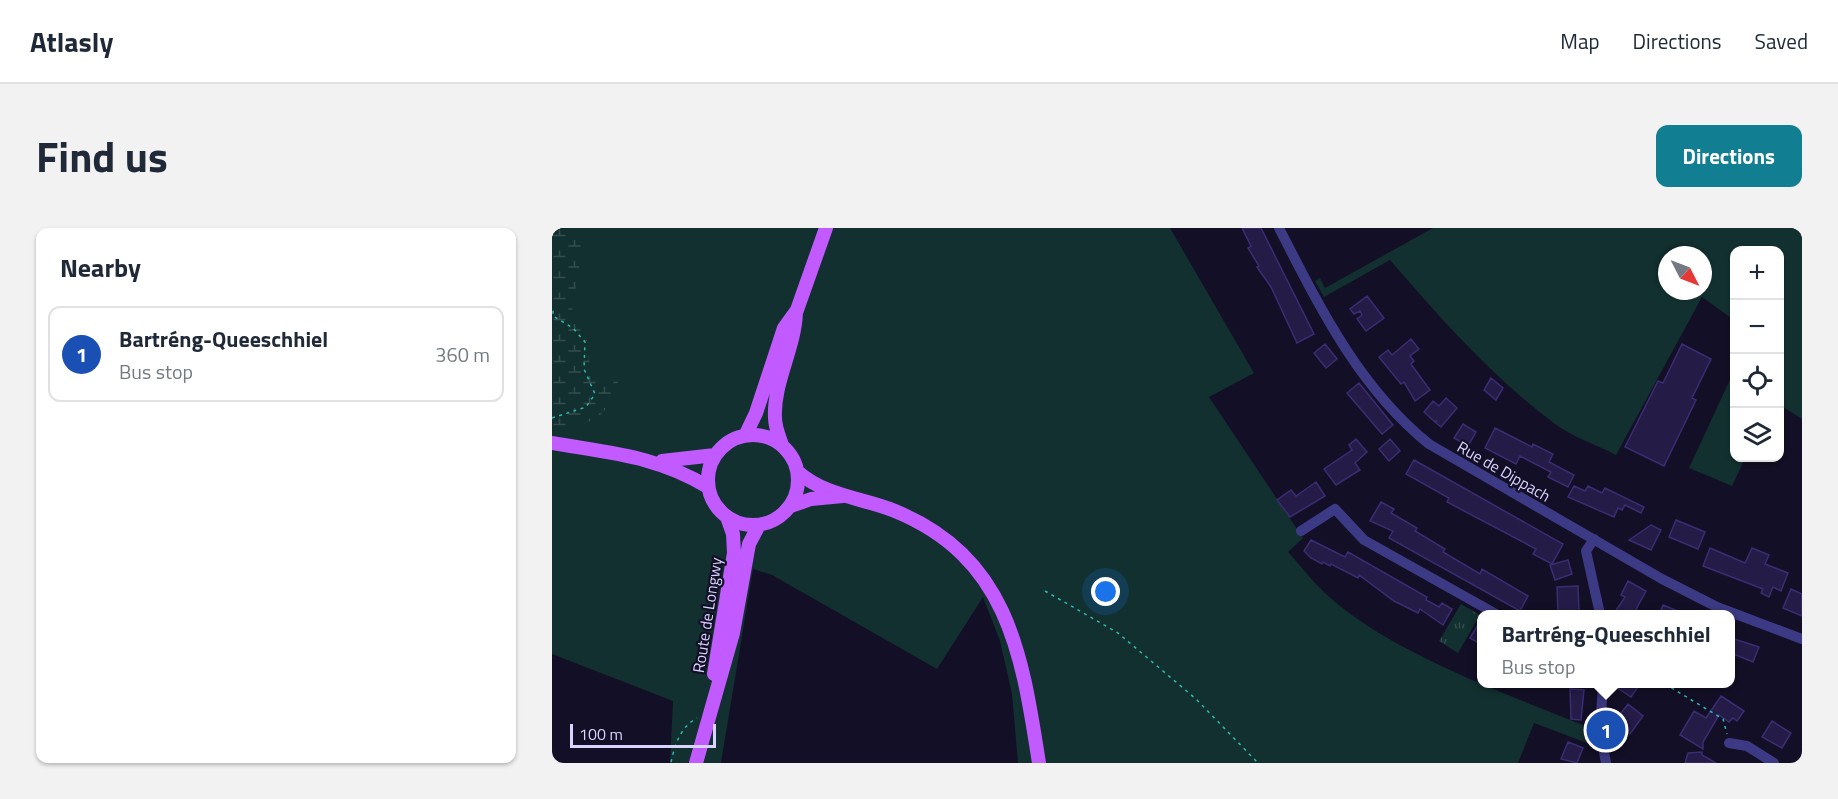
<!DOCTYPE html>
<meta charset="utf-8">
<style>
:root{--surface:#fff;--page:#f2f2f3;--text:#1f2937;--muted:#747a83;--line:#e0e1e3;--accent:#117e91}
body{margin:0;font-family:"Titillium Web",sans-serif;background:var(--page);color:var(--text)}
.controls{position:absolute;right:18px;top:18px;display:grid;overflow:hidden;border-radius:12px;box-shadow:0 2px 4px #0004}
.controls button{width:54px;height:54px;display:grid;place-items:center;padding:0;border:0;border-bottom:2px solid var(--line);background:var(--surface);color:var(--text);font:30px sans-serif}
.compass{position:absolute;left:1106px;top:18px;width:54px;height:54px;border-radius:50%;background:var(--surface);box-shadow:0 2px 4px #0004;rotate:132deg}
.scale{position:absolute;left:18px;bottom:15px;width:146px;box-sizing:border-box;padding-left:6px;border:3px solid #d9d4ff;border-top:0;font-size:16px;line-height:21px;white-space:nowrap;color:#d9d4ff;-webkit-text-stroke:4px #130f26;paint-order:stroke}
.you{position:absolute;left:554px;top:364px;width:21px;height:21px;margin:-15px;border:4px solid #fff;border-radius:50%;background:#1a73e8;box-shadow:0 0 0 9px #1a73e833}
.badge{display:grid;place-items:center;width:39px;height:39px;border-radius:50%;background:var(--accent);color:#fff;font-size:20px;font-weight:700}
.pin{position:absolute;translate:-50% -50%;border:3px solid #fff;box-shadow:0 2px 6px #0006}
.popup{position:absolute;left:925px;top:382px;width:258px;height:78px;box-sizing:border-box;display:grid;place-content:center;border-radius:12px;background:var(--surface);filter:drop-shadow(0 2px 4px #0005);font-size:20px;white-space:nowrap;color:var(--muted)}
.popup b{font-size:22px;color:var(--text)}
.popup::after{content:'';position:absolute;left:50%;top:100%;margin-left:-12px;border:12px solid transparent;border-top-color:var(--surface)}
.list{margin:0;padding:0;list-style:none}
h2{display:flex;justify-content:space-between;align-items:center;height:78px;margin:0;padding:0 24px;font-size:26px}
h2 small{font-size:20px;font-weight:400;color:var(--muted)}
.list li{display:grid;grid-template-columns:39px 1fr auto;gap:18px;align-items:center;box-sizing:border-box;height:96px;margin:0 12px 12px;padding:0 12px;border:2px solid var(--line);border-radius:12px}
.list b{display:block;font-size:22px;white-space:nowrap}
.list p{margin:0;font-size:20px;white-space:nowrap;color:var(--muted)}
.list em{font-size:20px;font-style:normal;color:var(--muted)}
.icon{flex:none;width:33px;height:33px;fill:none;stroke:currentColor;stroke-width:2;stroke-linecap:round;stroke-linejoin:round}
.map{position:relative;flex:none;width:1250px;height:535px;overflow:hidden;border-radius:12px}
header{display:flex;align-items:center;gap:36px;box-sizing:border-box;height:84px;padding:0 30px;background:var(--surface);border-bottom:2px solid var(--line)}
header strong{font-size:28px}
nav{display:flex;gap:33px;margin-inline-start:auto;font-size:21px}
.intro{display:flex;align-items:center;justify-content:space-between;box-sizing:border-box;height:144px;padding:0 36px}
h1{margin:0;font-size:42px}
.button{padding:15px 27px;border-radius:12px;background:var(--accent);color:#fff;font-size:21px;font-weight:700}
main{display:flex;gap:36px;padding:0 36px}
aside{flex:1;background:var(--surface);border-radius:12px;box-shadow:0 2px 4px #0004}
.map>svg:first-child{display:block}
.grass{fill:#12302f;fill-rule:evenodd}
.wetland{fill:url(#wetland-marsh)}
.park{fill:url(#park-tufts)}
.building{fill:#241b47;stroke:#3b2d73;stroke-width:1.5}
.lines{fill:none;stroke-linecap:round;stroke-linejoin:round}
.path{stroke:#2fb8b0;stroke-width:1.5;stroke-dasharray:3 4.5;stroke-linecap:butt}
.minor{stroke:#3d3a85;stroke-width:10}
.major{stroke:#c25bff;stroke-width:14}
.labels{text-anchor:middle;stroke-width:4.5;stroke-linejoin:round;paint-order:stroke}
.street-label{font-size:16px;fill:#d9d4ff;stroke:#130f26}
</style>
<header>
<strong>Atlasly</strong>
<nav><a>Map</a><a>Directions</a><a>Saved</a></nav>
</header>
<div class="intro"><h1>Find us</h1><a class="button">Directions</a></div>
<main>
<aside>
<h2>Nearby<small></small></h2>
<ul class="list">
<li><span class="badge" style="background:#1a4fb4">1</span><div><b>Bartréng-Queeschhiel</b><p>Bus stop</p></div><em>360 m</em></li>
</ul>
</aside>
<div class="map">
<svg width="1250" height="535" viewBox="0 0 1250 535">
<defs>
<pattern id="wetland-marsh" width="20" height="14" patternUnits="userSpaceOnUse" patternTransform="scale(1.5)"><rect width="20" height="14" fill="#12302f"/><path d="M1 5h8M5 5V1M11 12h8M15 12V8" fill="none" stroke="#344d4e"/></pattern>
<pattern id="park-tufts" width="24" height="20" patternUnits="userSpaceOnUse" patternTransform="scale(1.5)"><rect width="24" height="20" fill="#12302f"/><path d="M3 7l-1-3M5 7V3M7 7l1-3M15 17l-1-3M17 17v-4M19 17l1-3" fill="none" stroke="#344d4e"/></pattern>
</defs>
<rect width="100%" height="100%" fill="#130f26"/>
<path class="grass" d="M0,0H618L702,145L657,169L751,310L736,324C749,338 760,353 773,365C838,426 961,468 1043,502V518L982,495L966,535H466L460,466L448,413L431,369L385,441L220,347L201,341L169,535H118L121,473L0,426Z
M881,0H1250V191L1228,177V22H1182V92L1150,69L1064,227C1045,217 1021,209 1003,196C940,149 889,91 838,32L772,69L763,53L768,50L773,60ZM1115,27H1151V63H1115Z
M1182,143V230H1193L1180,258L1137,240Z"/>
<path class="wetland" d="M0,0H24L31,15L19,90C24,96 32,103 34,110C44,144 23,140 67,151C56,189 41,201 0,197Z"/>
<path class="park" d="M909,376L928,387L906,425L887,413Z"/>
<path class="building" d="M690,0H709L762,106L745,115L719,59L705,39L707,38L696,20L699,18Z
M815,68L832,90L814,103L805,91L810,87L808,83L802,86L798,81Z
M859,111L867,121L858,128L862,133L859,136L878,162L863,173L852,154L849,156L827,129L836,122L840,127Z
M773,116L785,131L774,140L762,125Z
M1130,116L1159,131L1140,170L1144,172L1112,238L1073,219L1106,153L1111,155Z
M939,150L951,160L944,172L932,162Z
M807,155L841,197L830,206L795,165Z
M894,170L905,180L889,199L883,194L885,192L883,194L872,184L881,173L887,178Z
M911,196L924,204L916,218L902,210Z
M943,200L980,219L981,216L1001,226L997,234L1022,247L1016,259L996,249L999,244L968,228L964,236L933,220Z
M804,211L815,224L803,235L808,242L784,257L772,241L800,222L797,217Z
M838,211L848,223L837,233L827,221Z
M862,232L1011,316L1000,336L981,326L984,321L895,274L897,270L854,246Z
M764,254L773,268L738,289L725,272L739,262L744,268Z
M1022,258L1033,263L1036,258L1050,265L1053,260L1092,279L1089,285L1073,277L1070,282L1066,280L1062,289L1016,269Z
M829,274L842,281L839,285L865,300L863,303L893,321L891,324L928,346L930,341L976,368L968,383L837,310L841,303L818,293Z
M1124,292L1153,304L1146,321L1117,309Z
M1099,297L1109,302L1099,322L1077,312Z
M759,312L793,329L796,324L875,369L874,372L887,379L890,375L900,381L891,397L868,381L866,385L842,373L807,347L806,350L779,336L778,338L771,334L770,336L759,330L752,323Z
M1158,320L1193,335L1200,320L1217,327L1213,336L1236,345L1229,363L1221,359L1217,369L1209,365L1211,361L1151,338Z
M1016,332L1020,346L1003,352L998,337Z
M1076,353L1094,363L1081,387H1068L1063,384L1073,369L1069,367Z
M1026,358L1027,385L1006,386L1005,359Z
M1239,361L1250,366V388L1231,380Z
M1111,377L1133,386V387H1107Z
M930,390V417L918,410Z
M1179,410L1207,419L1201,434L1179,425Z
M1060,456H1088L1079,469Z
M1018,461L1032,462L1029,492L1019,491Z
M1169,468L1192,483L1185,493L1181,490L1177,494L1167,487L1151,514V521L1128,507L1142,483L1154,490Z
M1076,476L1091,488L1078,506L1062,494Z
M1220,493L1239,505L1230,520L1210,509Z
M1016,514L1031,520L1025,535L1009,531Z
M1150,524V527L1164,535H1133L1136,525Z"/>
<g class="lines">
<path class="path" d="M0,190L34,179L43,166L32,141L33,114L21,100L1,88V81
M493,363L566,405L644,471L706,535
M1113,456L1171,491L1175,506
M119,534C123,517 128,499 145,490"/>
<path class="minor" d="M727,0C767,78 807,160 877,216L1110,351L1165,379L1250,411
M749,303L783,281L812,312L944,386
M1042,311L1034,323L1048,386
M1051,456L1048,503L1054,535
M1177,515L1195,518L1222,535"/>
<path class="major" d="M156 252a45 45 0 1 1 90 0a45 45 0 1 1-90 0Z
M193,208L204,185L232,100L245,82L274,0
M0,215C57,225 106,228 156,259
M230,217C227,208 223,199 223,190C221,155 243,120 244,84
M110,233L163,227
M246,244C273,268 311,270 343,283C457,330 470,427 487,535
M239,278L259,271L291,268
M162,446L182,325L181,306L175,289
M144,535L181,405L197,316L207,297"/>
</g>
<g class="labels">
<g class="street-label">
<text transform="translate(952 243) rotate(30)" y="6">Rue de Dippach</text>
<text transform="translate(155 387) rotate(-81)" y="6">Route de Longwy</text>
</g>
</g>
</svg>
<div class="controls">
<button>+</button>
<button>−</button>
<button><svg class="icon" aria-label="locate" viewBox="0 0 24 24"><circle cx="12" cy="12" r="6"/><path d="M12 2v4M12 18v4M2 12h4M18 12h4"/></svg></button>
<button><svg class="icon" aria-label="layers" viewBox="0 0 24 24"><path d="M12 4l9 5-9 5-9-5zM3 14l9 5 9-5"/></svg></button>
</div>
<svg class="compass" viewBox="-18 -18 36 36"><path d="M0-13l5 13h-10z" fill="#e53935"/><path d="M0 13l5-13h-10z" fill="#747a83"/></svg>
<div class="scale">100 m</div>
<div class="you"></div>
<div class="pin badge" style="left:1054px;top:502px;background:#1a4fb4">1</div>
<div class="popup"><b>Bartréng-Queeschhiel</b>Bus stop</div>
</div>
</main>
